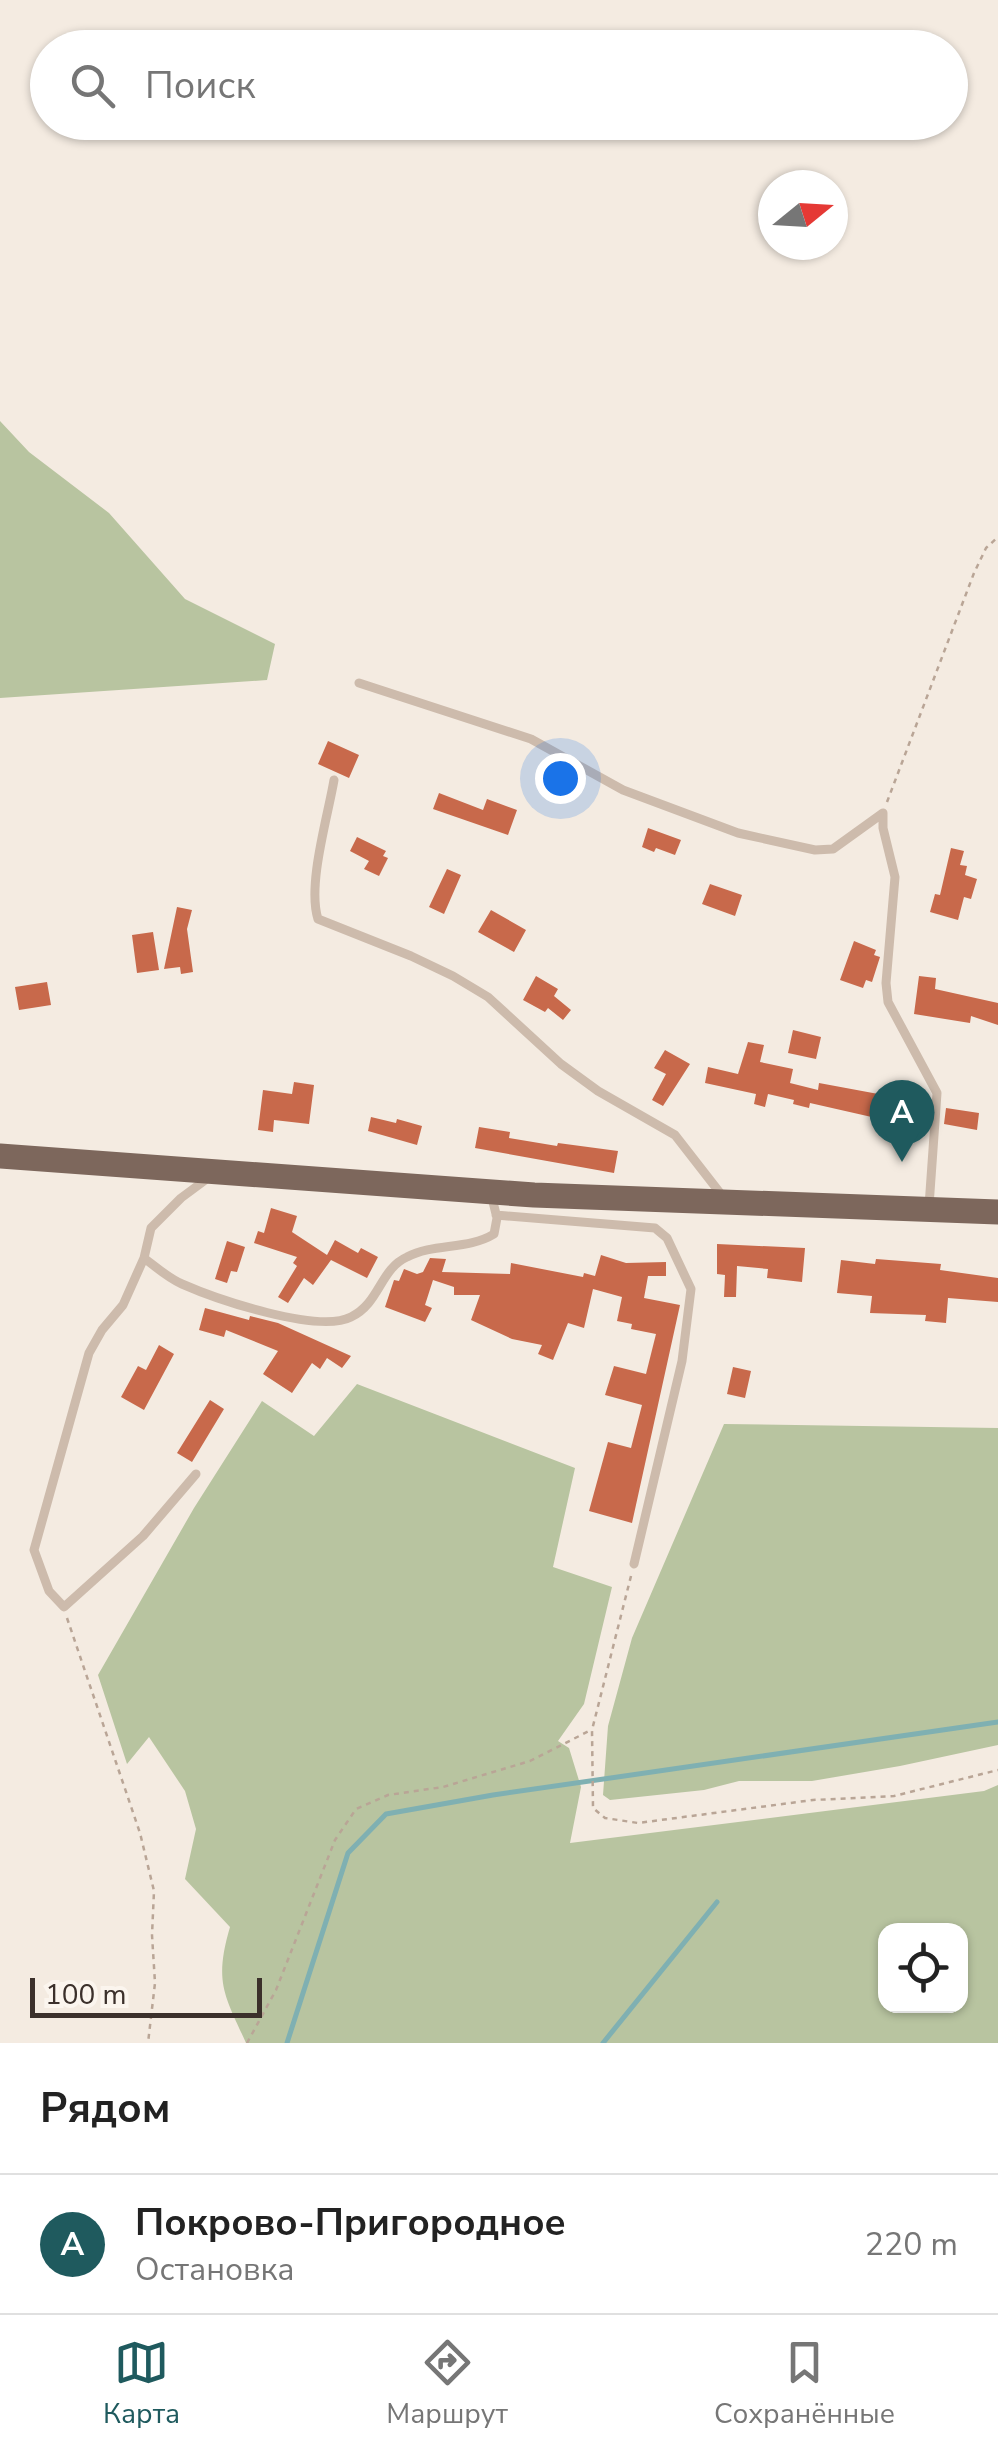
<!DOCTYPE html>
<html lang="ru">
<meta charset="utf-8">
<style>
:root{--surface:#fff;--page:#f2f2f2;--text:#222;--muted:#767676;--line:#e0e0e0;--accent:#1f5a5e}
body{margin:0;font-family:"Nunito Sans",sans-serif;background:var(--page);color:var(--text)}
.controls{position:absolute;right:30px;bottom:30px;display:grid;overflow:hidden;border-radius:20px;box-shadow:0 2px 8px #0004}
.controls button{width:90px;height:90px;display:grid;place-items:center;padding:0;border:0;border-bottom:2px solid var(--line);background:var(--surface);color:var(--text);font:50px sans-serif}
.compass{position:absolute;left:758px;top:170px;width:90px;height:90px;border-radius:50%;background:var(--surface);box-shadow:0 2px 8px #0004;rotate:72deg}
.scale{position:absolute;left:30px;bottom:25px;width:232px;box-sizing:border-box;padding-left:10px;border:5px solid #3b302b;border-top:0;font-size:28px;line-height:35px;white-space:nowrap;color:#3b302b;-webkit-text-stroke:8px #fbf5ee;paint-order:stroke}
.you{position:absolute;left:560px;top:778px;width:35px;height:35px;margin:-25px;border:8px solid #fff;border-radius:50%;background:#1a73e8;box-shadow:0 0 0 15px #1a73e833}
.badge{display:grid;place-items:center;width:65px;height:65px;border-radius:50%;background:var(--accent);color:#fff;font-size:32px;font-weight:700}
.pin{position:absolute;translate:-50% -82px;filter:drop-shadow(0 2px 5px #0008)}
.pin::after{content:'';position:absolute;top:52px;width:35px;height:30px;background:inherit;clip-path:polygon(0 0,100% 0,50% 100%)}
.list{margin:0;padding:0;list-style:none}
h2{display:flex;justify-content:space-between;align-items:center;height:130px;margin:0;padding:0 40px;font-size:42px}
h2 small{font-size:32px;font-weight:400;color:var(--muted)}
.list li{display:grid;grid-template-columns:65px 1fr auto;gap:30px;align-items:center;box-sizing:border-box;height:140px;padding:0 40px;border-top:2px solid var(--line)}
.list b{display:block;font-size:38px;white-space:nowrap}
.list p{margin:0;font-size:32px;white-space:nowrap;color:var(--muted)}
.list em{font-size:32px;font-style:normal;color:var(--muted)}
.icon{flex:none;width:55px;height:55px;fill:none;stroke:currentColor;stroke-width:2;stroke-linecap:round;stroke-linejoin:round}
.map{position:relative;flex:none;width:998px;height:2043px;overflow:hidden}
.search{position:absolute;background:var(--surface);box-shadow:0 2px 8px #0004;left:30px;right:30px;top:30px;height:110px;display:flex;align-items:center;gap:25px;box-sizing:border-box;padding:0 35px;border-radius:55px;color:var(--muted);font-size:38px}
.sheet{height:270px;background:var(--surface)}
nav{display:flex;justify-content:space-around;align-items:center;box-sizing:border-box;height:140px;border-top:2px solid var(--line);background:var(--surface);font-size:28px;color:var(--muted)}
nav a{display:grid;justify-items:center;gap:5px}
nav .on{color:var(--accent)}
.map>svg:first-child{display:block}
.green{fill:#b8c4a0;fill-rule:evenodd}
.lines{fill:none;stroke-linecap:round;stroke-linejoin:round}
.stream{stroke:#7fb0b2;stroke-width:5}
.building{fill:#c8694b}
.path{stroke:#b9a596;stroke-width:2.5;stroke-dasharray:5 5;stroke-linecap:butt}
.lane{stroke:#cdbbac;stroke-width:9}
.primary{stroke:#7d675c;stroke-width:25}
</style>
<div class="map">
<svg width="998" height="2043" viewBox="0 0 998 2043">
<rect width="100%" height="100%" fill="#f4ebe1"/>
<path class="green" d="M0,421L29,452L109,513L185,599L275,644L267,680L0,698Z
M357,1384L575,1468L553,1567L612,1587L584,1704L558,1741L569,1748L581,1787L570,1843L984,1791L998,1785V2043H246C224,1994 214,1982 230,1927L185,1879L196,1829L185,1791L149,1737L127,1764L98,1675L194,1508L262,1401L314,1436ZM886,1930H960V2006H886Z
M724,1424L998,1428V1745L900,1766L812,1781H739L704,1790L610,1800L603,1795L608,1726L632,1638Z"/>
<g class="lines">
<path class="stream" d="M287,2043L348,1853L386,1814L493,1795L998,1722
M603,2043L717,1902"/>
</g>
<path class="building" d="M328,741L359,755L349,778L318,764Z
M439,793L483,810L487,799L517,810L508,835L433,809Z
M648,828L681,840L675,855L656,848L654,852L642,847Z
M357,837L386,851L383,856L388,858L379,876L364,869L369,861L350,851Z
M951,848L964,851L960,865L967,866L965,875L977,879L971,899L964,897L958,920L930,912L935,894L940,895Z
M447,869L461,875L444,914L429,907Z
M710,884L742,895L735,916L702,904Z
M177,907L192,910L187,929L193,972L181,974L180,967L164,969Z
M491,910L526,930L514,952L478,932Z
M153,932L159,970L137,973L132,935Z
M854,941L876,950L874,955L880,957L872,982L866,980L863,988L840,980Z
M536,976L558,989L554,996L571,1010L563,1020L548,1008L545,1012L523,1000Z
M919,976L936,978L935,989L998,1003V1025L971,1016L970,1023L914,1014Z
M47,982L51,1005L19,1010L15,987Z
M793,1030L821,1037L816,1059L788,1053Z
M748,1042L764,1045L760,1062L793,1069L790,1083L818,1090L819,1083L916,1101L912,1120L877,1114L876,1118L810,1103L809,1108L793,1104L794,1100L768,1094L765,1107L754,1104L756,1094L705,1083L708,1067L738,1074Z
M665,1050L690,1064L663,1106L652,1100L666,1074L654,1068Z
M294,1082L314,1085L309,1124L274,1120L273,1132L258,1130L263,1090L292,1094Z
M946,1108L979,1113L977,1130L944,1124Z
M371,1117L396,1123L397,1119L422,1126L417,1145L368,1131Z
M479,1127L510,1132L509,1138L557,1146L558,1143L618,1151L614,1173L475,1148Z
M271,1208L297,1216L292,1232L327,1255L335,1240L358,1253L361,1248L378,1257L367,1278L331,1260L313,1285L304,1278L288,1303L278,1297L297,1266L293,1263L297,1257L254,1243L258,1231L264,1233Z
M227,1241L245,1247L237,1272L231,1271L227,1283L215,1279Z
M717,1244L805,1248L802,1282L767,1278L768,1269L737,1266L736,1297H724L725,1275L717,1274Z
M601,1255L626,1263L666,1262V1276H648L644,1298L680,1305L632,1523L589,1511L608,1442L631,1448L642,1405L605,1395L614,1366L646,1374L656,1334L631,1329L632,1324L617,1321L622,1297L593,1289L584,1328L568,1323L553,1360L538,1354L542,1345L512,1339L471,1320L480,1295H454V1287L433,1280L425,1305L432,1308L425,1322L385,1307L394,1280L399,1281L404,1269L417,1274L423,1272L430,1258L446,1259L442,1272L510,1274L511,1263L583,1277L584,1273L595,1276Z
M876,1259L941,1264L940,1270L998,1278V1302L948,1298L946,1323L925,1321L926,1315L870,1313L872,1296L837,1293L841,1260L875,1264Z
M205,1308L249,1320L250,1316L278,1323L351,1356L342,1368L327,1358L320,1369L312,1363L292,1393L263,1374L278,1351L226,1330L224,1337L199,1330Z
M159,1345L174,1354L144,1410L121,1397L138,1366L146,1370Z
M733,1367L751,1371L745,1398L727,1394Z
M210,1400L224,1409L192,1462L177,1453Z"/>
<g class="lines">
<path class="path" d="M887,802L974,573L986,548L998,537
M631,1576L592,1730L593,1808L605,1818L638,1823L813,1800L894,1796L998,1770
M67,1618L140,1833L154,1891L152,1935L155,1983L148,2043
M247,2043L276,1990L335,1840L356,1809L388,1795L443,1787L530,1761L591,1730"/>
<path class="lane" d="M359,683L531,739L623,790L738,833L815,850L833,849L883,813
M334,780C328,816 307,885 318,919L411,956L453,976L488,997L561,1064L598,1091L675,1135L724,1198
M883,813V828L895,877L886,983L888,1002L937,1093L929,1206
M496,1215L655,1228L667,1238L691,1289L682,1361L634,1564
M144,1258C156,1267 168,1278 182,1284C216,1299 318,1334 351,1317C380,1303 380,1269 407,1257C434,1243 468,1250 494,1234L497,1218L491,1194
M196,1474L143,1536L64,1607L49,1591L34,1550L89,1353L102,1330L123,1305L144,1258L151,1228L181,1198L208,1178"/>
<path class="primary" d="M0,1156L534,1195L998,1212"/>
</g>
</svg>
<div class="controls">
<button><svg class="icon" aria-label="locate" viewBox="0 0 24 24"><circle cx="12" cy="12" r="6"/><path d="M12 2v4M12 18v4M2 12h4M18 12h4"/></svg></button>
</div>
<svg class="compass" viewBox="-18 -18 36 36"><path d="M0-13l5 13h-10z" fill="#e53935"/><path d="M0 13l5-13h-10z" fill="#767676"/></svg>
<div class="scale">100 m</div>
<div class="you"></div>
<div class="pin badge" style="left:902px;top:1162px">A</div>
<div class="search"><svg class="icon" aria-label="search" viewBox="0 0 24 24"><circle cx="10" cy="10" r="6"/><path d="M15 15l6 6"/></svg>Поиск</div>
</div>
<section class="sheet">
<h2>Рядом<small></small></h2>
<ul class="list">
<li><span class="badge">A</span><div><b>Покрово-Пригородное</b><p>Остановка</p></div><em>220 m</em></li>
</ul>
</section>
<nav>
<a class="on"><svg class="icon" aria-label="map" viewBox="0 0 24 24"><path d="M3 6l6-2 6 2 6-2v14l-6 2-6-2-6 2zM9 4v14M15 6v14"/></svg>Карта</a>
<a><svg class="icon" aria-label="directions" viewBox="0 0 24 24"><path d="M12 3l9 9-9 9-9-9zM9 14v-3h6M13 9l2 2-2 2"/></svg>Маршрут</a>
<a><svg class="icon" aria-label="saved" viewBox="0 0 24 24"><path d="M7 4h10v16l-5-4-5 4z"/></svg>Сохранённые</a>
</nav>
